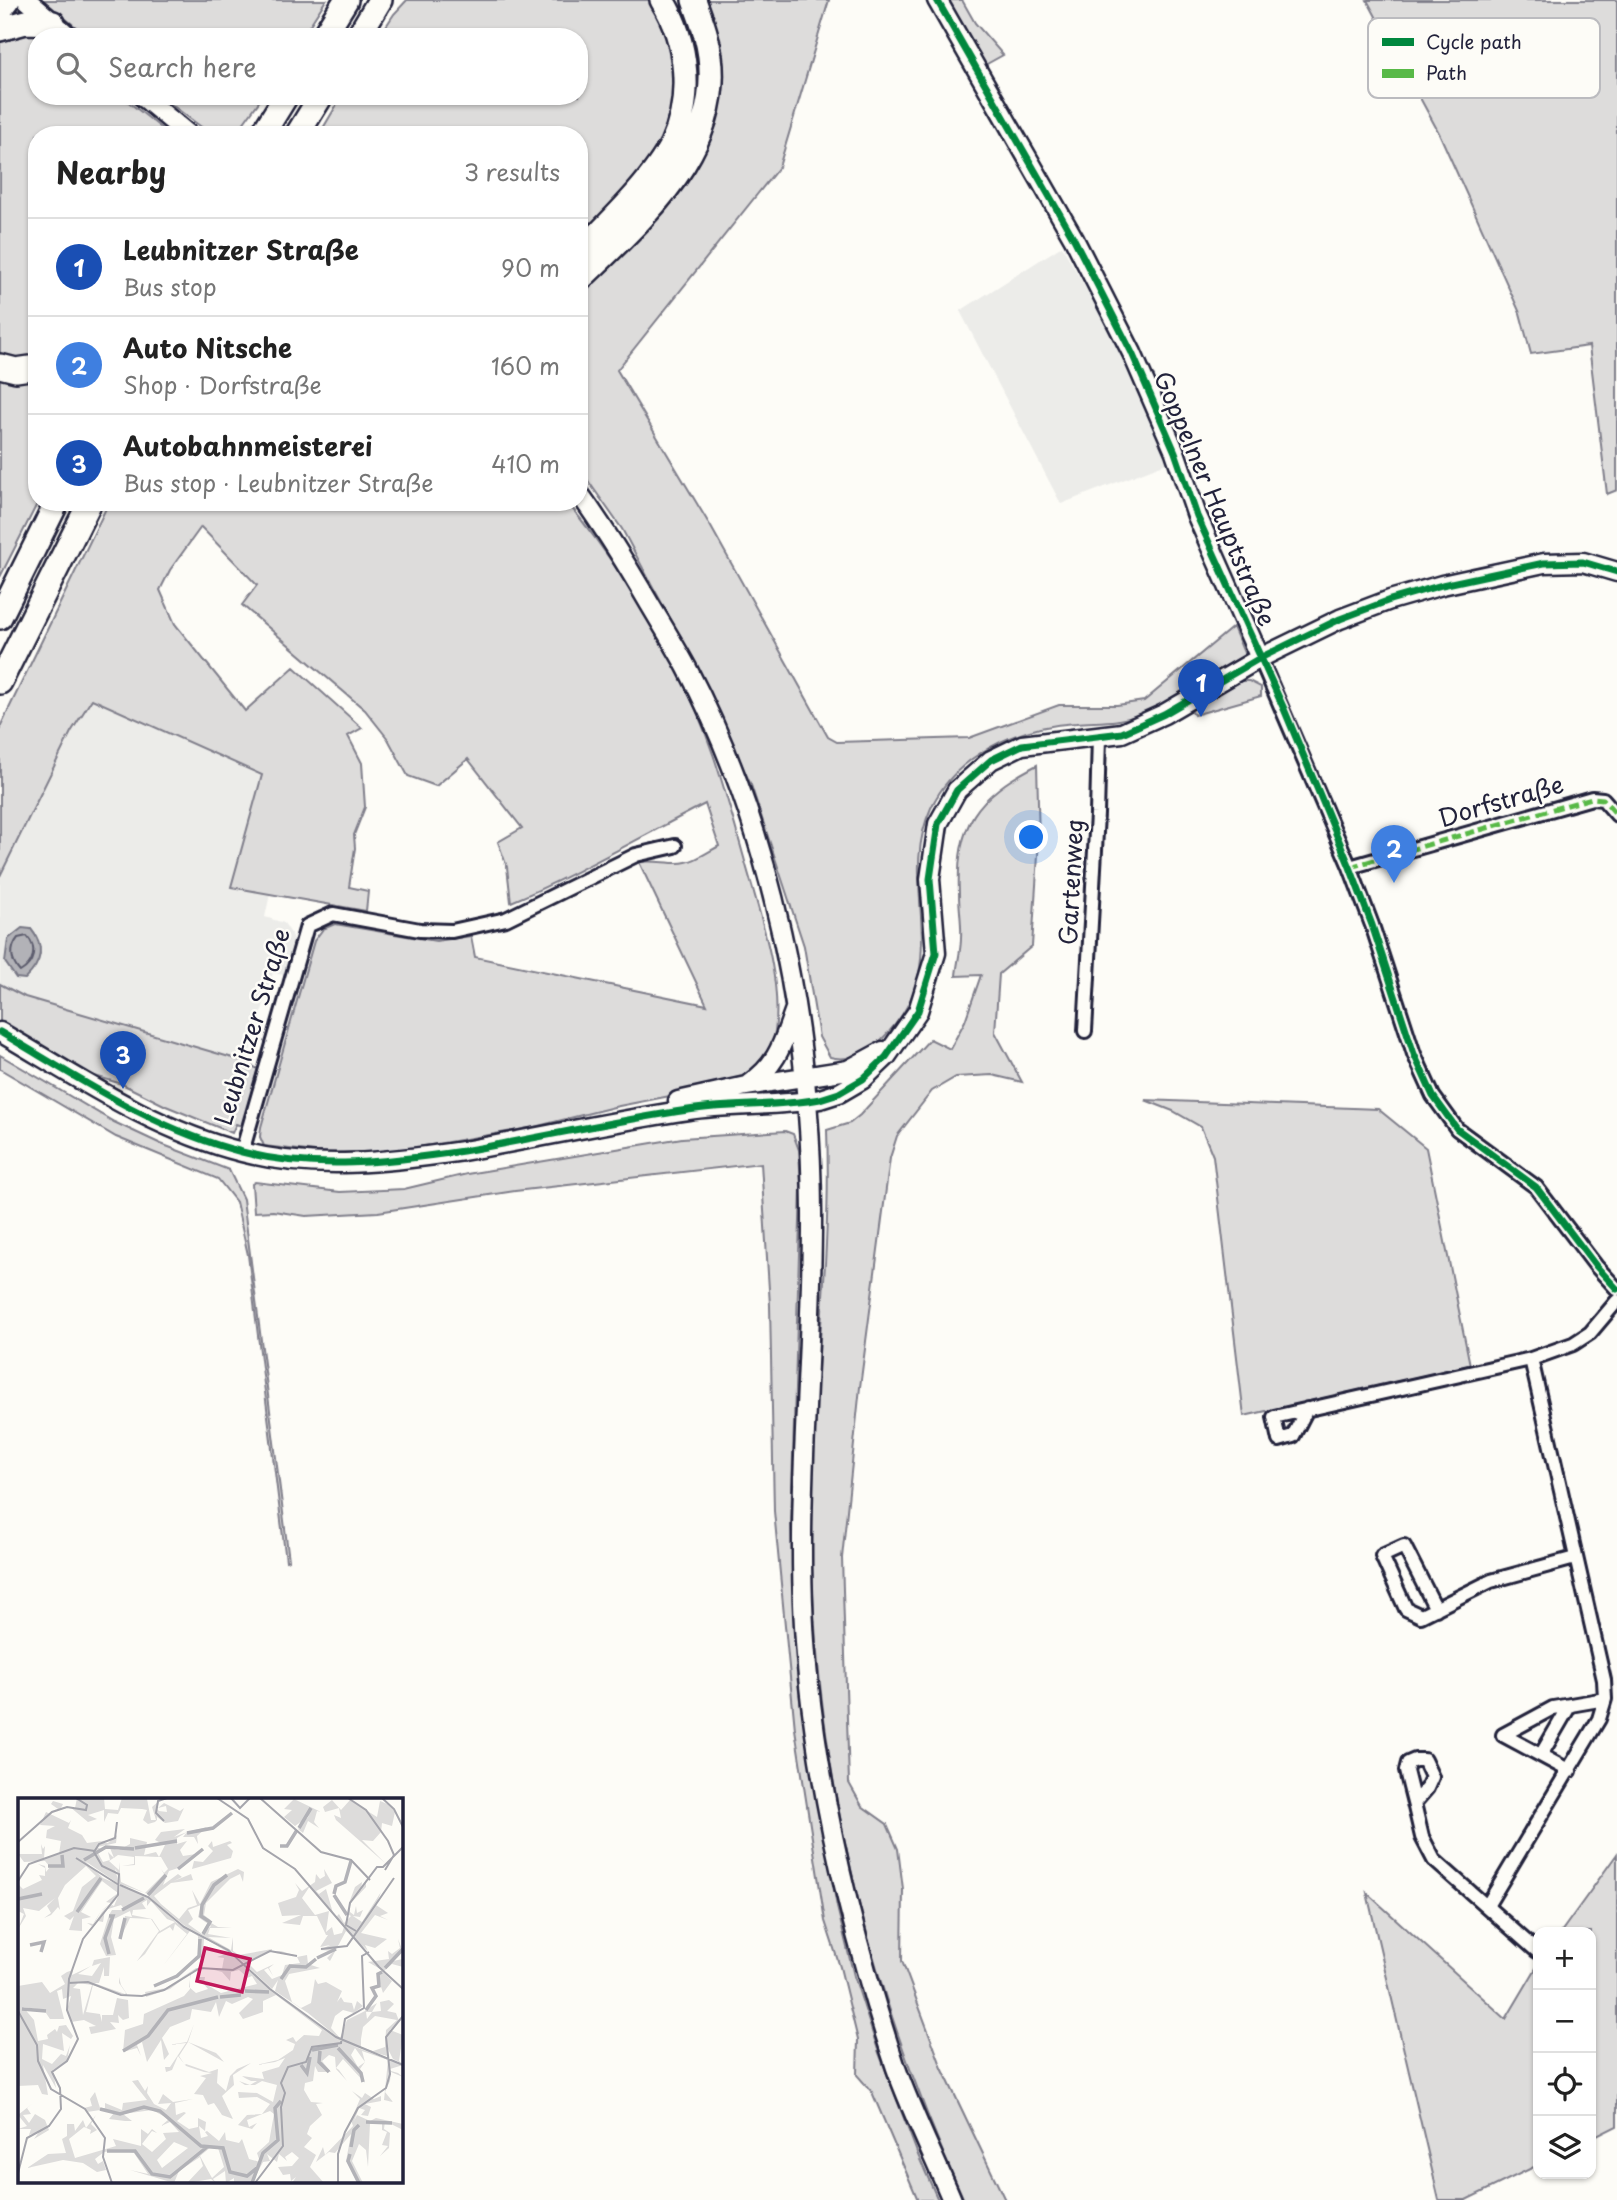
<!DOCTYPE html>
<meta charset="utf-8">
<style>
:root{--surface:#fff;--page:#f2f2f2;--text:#222;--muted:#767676;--line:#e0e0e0;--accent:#7c3aed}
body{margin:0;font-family:"Playpen Sans",sans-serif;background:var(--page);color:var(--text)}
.controls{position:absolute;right:21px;bottom:21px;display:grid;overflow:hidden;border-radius:14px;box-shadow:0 2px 5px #0004}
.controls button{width:63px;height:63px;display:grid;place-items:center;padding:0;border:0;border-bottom:2px solid var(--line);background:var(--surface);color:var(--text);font:35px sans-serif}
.you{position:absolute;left:1032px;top:838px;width:24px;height:24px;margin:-18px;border:5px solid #fff;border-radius:50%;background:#1a73e8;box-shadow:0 0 0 10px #1a73e833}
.badge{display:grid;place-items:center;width:46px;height:46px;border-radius:50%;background:var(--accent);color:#fff;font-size:23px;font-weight:700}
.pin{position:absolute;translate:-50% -58px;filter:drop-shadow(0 2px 4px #0008)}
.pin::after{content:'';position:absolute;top:37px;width:24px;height:21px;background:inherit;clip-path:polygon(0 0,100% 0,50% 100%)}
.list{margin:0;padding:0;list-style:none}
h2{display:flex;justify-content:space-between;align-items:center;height:91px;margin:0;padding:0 28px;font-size:30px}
h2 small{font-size:23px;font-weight:400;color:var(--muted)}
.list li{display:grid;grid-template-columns:46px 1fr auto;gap:21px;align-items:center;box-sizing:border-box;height:98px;padding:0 28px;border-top:2px solid var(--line)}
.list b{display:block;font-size:26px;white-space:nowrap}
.list p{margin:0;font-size:23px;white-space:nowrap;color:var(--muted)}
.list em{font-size:23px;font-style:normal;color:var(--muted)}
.icon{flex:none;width:38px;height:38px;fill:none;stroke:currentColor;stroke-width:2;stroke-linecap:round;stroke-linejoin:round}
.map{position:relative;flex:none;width:1617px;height:2200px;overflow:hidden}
.search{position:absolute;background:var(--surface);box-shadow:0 2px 5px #0004;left:28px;top:28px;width:560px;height:77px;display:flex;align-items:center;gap:18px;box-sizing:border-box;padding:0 24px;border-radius:28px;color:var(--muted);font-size:26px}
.panel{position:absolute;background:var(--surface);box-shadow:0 2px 5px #0004;left:28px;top:126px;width:560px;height:385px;border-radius:28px}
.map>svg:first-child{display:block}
.built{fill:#ecece9}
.green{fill:#dddcdb;stroke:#807f8b;stroke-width:2}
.water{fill:#b2b2b7;stroke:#787885;stroke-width:2}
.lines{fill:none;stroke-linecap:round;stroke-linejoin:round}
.shore{stroke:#5c5c6d;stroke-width:2}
.street-casing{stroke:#22223b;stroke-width:18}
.secondary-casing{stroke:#22223b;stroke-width:23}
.highway-casing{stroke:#22223b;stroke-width:28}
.street{stroke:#fdfcf7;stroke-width:12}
.secondary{stroke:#fdfcf7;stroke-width:18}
.highway{stroke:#fdfcf7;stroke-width:23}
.quiet{stroke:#58b947;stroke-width:5;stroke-dasharray:10 5;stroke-linecap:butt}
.cycleway-casing{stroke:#fdfcf7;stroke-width:11}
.cycleway{stroke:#00873e;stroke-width:7}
.labels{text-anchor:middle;stroke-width:5;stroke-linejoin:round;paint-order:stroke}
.street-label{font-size:24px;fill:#22223b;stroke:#fdfcf7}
.inset-river{fill:none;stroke:#b2b2b7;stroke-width:3.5}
.inset-road{fill:none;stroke:#a5a5ac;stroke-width:2}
.view{fill:#c2185b;fill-opacity:0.15;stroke:#c2185b;stroke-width:3.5}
.inset-edge{fill:none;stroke:#22223b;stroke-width:3.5}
.key{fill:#fdfcf7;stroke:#bbbbbf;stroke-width:2}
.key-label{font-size:19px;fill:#22223b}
</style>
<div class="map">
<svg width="1617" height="2200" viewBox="0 0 1617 2200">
<rect width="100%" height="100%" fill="#fdfcf7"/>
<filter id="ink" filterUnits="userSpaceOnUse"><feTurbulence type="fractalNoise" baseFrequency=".0143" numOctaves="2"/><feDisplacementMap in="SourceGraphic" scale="14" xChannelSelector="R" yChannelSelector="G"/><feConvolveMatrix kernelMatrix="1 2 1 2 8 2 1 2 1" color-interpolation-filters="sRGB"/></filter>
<g filter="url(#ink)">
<path class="built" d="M1062,246L1125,359L1169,462L1061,504L960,311Z
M92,699L262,775L231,887L270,894L265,917L284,923L292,935L293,944L284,975L273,973L249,1055L243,1061L57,1007L25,997L0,984V876L71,732Z"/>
<path class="green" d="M43,0H326L302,37H88Z
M407,0H652C662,19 672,39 675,60C679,93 670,137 652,164C634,190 601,219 579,243V135H319L342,96H579V37H379L394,14Z
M702,0H829L779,167L617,370L711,527L828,737L837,742L969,738L1059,705H1117L1144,701L1233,627L1245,655C1211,675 1177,700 1139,715C1117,723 1098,721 1076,723C1020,726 956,754 931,808C895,888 958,965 882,1039C868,1053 849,1062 830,1057L819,1037L804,946L751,785L696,665L653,587L622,529L579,468V291L655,216L710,128Z
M945,0H962L975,23L1003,55L985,65Z
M1367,0H1617V490L1607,494L1589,346L1531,354L1520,313L1439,133Z
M19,28L41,32L36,38L37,96H121L170,135H37V360H0V38Z
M160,96H263L235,135H212Z
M0,374L37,376L38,502L0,577Z
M109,502H567C610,554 646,611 677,670C710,731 727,798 746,865C760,915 786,989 773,1041C768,1061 753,1074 736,1083L614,1107L530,1128L396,1151L325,1153L264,1146L260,1137L261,1127L314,941L323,929L335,924L436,941L471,936L475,957L707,1005L639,862C652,860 665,863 678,863C693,863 706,853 719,846L705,804C640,837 578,874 511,902L507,867L498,842L522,828L468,759L436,786L408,776L388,739L365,710L242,605L257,585L201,527L170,570L160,590L175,624L245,711L294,667L362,728L348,736L362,763L365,807L354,835L355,848L349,887L368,891L366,911L231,887L262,775L92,699L71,732L0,876V727Z
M1241,681H1249L1261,687V696L1194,715L1190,709Z
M1037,765L1039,840L1032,946L999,974L995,1032L1022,1082L992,1075L956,1077L932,1091L897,1136L890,1158L860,1387L842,1558L849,1783L862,1806L887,1824L898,1849L903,1889L902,1961L942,2068L1005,2200H964C864,1982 811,1754 811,1514C812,1385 832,1260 827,1130L850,1123L860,1115L930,1039L950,1049L965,1021L981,975L956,976C957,963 961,951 961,938C962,924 959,909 959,894C956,823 976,797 1037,765Z
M0,984L25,997L243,1061L258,1069L242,1126L236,1124L232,1133L166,1106L122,1084L81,1072L0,1023Z
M0,1055L114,1122L161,1144L229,1170L243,1199L289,1560L286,1561L248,1255L236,1202L218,1179L116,1137L0,1069Z
M1145,1100L1378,1109L1426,1148L1470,1365L1244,1416L1213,1156L1201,1127L1173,1111Z
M785,1131L793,1134L799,1150L801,1187L791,1523L800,1701L837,1907L854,1976L879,2053L918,2155L938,2200H918L872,2092L857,2075L858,2040L840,1967L825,1921L795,1729L774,1511L770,1305L761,1163L515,1191L378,1212L306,1216L273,1211L254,1212L252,1184L255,1182L340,1192L404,1189L467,1174L682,1138Z
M1617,1854V2126L1591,2139V1932H1561Z
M1367,1893L1506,2019L1538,1965V2165L1466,2200H1439Z"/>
<path class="water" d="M22,928L31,929C46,947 41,964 25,979L16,978L5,962L8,939Z"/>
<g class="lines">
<path class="shore" d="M27,936C38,948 34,964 20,972C11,962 9,949 18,938Z"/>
<g class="street-casing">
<path id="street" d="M1260,658L1350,867L1372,925L1414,1054L1433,1096L1457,1129L1536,1187L1596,1266L1617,1289
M1350,867L1592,798L1603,799L1617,815
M1085,1031L1097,814L1099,736
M242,1152L307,926L333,914L420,930L452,931L506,919L636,855L675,846
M1307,1409L1293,1436L1279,1440L1274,1417L1531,1359L1573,1344L1590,1333L1617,1301
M1436,1609L1404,1546L1382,1556L1406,1609L1421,1616L1491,1581L1575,1558
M1541,1755L1570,1705
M1570,1771L1503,1735L1553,1708L1605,1699
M1414,1803L1406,1771L1408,1763L1415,1760H1424L1432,1777L1427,1788L1414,1803L1422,1837L1434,1860L1537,1951
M1487,1906L1599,1719L1605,1699L1604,1680L1531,1359"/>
</g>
<g class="secondary-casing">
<path id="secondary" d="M27,0L70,37
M937,0L1074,239L1132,353L1175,452L1197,516L1260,658
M142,96L189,135
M579,493C602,525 622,557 642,591C657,617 673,642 687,668C773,832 811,1028 812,1212C813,1367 792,1522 808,1677C822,1809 854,1942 896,2068C912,2113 934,2157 952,2200
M0,1032C77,1077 154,1130 242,1152C316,1171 389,1162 463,1151C538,1138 613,1121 688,1110C731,1103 777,1107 820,1099L839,1093L863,1079L886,1057L918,1011L936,953L930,879L938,824L957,790L991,760L1022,745L1122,733L1164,714L1260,658L1340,619L1390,600L1442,585L1544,563L1583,562L1617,572
M749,1084C779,1064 783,1041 795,1009
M678,1101L746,1086L848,1070L883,1051"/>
</g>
<g class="highway-casing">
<path id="highway" d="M0,10L8,0
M0,29L26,22L53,23
M323,37L346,0
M358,37L380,0
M262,135L286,96
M297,135L321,96
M579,254C609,223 653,182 672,144C693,99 688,42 662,0
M579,280C646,215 734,141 706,36C703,24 698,12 694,0
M0,366L16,370L37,367
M0,617L57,502
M0,682L90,502"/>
</g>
<use href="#street" class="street"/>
<use href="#secondary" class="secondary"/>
<use href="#highway" class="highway"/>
<path class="quiet" d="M1350,867L1592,798L1603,799L1617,815"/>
<g class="cycleway-casing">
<path id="cycleway" d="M937,0L1074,239L1132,353L1175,452L1197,516L1284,709L1350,867L1372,925L1414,1054L1433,1096L1457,1129L1536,1187L1596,1266L1617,1289
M0,1032C77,1077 154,1130 242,1152C316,1171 389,1162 463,1151C538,1138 613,1121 688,1110C731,1103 777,1107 820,1099L839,1093L863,1079L886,1057L918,1011L936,953L930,879L938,824L957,790L991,760L1022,745L1122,733L1164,714L1260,658L1340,619L1390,600L1442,585L1544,563L1583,562L1617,572"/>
</g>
<use href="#cycleway" class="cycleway"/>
</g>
</g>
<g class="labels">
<g class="street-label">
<text transform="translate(1214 499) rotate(67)" y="8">Goppelner Hauptstraße</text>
<text transform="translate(1501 802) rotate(-16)" y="8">Dorfstraße</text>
<text transform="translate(1072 882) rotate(-87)" y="8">Gartenweg</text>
<text transform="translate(253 1027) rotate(-73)" y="8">Leubnitzer Straße</text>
</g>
</g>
<g transform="translate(18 1798)">
<rect width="385" height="385" fill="#fdfcf7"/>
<path d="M59,0H86L87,11L100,12L104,0H141L129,1L133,22H138L134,9L141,3L139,11L141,13L149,14L148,8L140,10L146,5L162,13L166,10L160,23L147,25L139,19V22L137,24L130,26L125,22L129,12L124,11L103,10L100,16L90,15L86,24V12L70,17L79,21L70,24L52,9L34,14L40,11L33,6L35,3L45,6L43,10L49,9L57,10ZM276,1L303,14L299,13L296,24L301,30L290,23L285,35L280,31L291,18L277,28L266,19L274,12L266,11ZM314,2L323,12L332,2L359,19L362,3L372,7L377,14L374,28L364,25L363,34L355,43L344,42L367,65L318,22L316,17L323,20L321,10L307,14L305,9ZM28,14L51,25L53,22L50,30L64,37L76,34L64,37L69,45L92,42L85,45H90L99,37L98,45L79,49L85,52L80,55L85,64L92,62L90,54L96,60L92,50L101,52L112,46V40L129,44L126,57L138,54L141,59L147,47L137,42L143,34L167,31L156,39L169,34L189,29L179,38L180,46L176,39H165L169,34L159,40V46L169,43L162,52L165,58L178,56L166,68L151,73L145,87L160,76L164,79L156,83L173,76L175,82L153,85L136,98L143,106L161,121L170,110L179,107L174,92L182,106L193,84L220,71L226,74L225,84L222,76L212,81L188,105L186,117L194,123L181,118L200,129L214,130H192L190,136L213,140L190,139L213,152L215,139V153L221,157L254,151V153H263L279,158L252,153L234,161L232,167L239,174L256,166L251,170L255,178L250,170L246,172L254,181L264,177L267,167L282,165L279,159L289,157L290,166L302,170L271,176L267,183L274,204L283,210L293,205L297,181L300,186L308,184L324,193L319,204L323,199L326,204L334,205L336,212L339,203L345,208L336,215L325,212L317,218L313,230L322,240L329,222L347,213L351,204L348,212L359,205L354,214H348L349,221L354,214L363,213L362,204L371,202L376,206L369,213L378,215L381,223L372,232L385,237L381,263L385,266L375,261L370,251L369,258L335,248L385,267L372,271L373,273L380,275L385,279L373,274L372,283L367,294L375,304L366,302L370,262L344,253L347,264L337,250L333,257L340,269L347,264L342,271L347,285L325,261L318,270L321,272L329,283L337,284L329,283L318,271L317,259L311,257L304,263L313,274H300L297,268L295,283L287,285L286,292L293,304L305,305L298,306L304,317L292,328L289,336L294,340L286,349L298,357L292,369L306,385H274L278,379L273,383L272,376L265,377L260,369L274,368L281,360L274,354L267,359L269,363L261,356L259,364L249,356L252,363L245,364L234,385H216V380L208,385L207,373L195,381L198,385L193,381L169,385L185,368L182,359L161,373L156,385L112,372L130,376L116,355L101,352L86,354L77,361L80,366L85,363L88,372L79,374L65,365L45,362L9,370L30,356L48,355L44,341L49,338V326H56L57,333L65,322L68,330L78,317L73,326L79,332L72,336L73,332L66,329L51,341L57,360L98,348L95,341L123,348V331L130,336L134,331L139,335L134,333L124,346L134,354L148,341L145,335L161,334L152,324L143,328L151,321L134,312L105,316L114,323H107L91,321L96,315L89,311L69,314L66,310L74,308L72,301L77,294L82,310H87V305L104,312L105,305L129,302L114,283L120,282L127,293L130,288L129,295L136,306L148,312L153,305L140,306L145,296L155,304L175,301L157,305L158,317L166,314L168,315L159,323L171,331L180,329V320L188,324L187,333L181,328L183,340L190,338L187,334L189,333L201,343L207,334L208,342L221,345L224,341L231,361L242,364L239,355L251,344L256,316L252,313L229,322L231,329L239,325L234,331L220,327L229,317L244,316L252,306L239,299L221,300L220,294L239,295L255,304L259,287L244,283L237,287H227L221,283L232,287L239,283H233L227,280L224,278L246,281L244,274L261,269L267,260L257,264L238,267L260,262L275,252L277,246L268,242L275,239L278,244L286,237L301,238L304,232L258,197L245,203V214L225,221L221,215L235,201L230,199L214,206L208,203L201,219L198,204L193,214L174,211L172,221L152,229L144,240L151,256L146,262L143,242L129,264L124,244L119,247L123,258L119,250L105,254L107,232L125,226L126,216L166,198L172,191V176L152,191L128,199L127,194L148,190L178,170L204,171L206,160L199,159L211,155L186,140L185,158L156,179L180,158V138L172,133L145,168L169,136L157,126L155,133L152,129L140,136L127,156L119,163L141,133L133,121L112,120L102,141L107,118L114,119L112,113L96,121L93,139L98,157L88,158L82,146L91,117L94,112H107L103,107L87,112L85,124L80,123L69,137L84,114L87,111L94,107L96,108L101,96L102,88L129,98L133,97L102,86V77L97,71L101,86L67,63L85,80L101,87L100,95L98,101L95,105L83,113L77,124L71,132L74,128L69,125L75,126L83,113L93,105L88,104L100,95L84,83L63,114L73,119L64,121V133L51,132L56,118L52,122L46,118L55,113L64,89L78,78L68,68L47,87L40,100L42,112L40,109L33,117L26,120L33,115L29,108L37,100L21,113L5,110L8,118L0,131L6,116L0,113V86L5,91L24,82L21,77L27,78V70L20,66L27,68L28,74L32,69L27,63L6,64L0,56H24L23,46L25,51L27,48L26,60L41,56L43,43L28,40L29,32L37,28L22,27ZM100,57L116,59V66L104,68L117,67V58L143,59L150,71L146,75L143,71L146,76L127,95L103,84L101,64V72L91,63ZM132,100L167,128L213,153L254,191L260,182L257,193L290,215L323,242L253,192L212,154L159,125ZM129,102V108L133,103L149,121L157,124L142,133L134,121L114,117L115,112L128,111L124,105ZM183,107L180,119L193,128L184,136L170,126L175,121L170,112ZM188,170L204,174L212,183L213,174L221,172L229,179L226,181L234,178L239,186L203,195L186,185L187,179H180L190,191L178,195L171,189L173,174ZM357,218L379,222L368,232L367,249L355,253L343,249V241L345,229ZM156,344L170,350L144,370L139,362ZM193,349L200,350L206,369L194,380L182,358ZM194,43L195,49L212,43L214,45L209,47L215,53L213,60L174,71L176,63L185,64L195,53L190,48ZM306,71L314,85L298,93L301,96L308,91L315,115L292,88L284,100L297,117L311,113L308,134L314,129L316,137L324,135L326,129L318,119L321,116L326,125L333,118L331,117V105L337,89L344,84L343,92L348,82V89L332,106V114L336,117L338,108L339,115L345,112L342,119L335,118L344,124L363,94L358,107L370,115L362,118L370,122L357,117L343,135L369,141L357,150L347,147L350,153L328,133L312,163L309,160L316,153L302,152L312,147L302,149L310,137H308L299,118H285L282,127L264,125L283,117L264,118L260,105L278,99L281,92L277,85L284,93L297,84L298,76L302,81L307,78ZM380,141L384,151L375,163L385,161V169L374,166L365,174L374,183L365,195L359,176L364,172L350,164L371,161L370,153L374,156L382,150ZM92,159L91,178H86V169L81,185H76L107,196L108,195L101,185V179L103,187L109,196V198L75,187L68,214L82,216L84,224V217H95L99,200L110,202L111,220L105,222L100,217L101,225L92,224L98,231L73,236L71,229L78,228L66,222L53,224L49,212L53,198L45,201L44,191L39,193L46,221H32L26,212L5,209L16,222L20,243L30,241L29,237L37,231L39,234L41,228L48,227L55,238L53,241L44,235L46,253L25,246L24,261L34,266L43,256L48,258L52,247L49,263L35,272L38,290L25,267L30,297L24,296L20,287L0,288V188L24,184L32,195L47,186L43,178L49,174L55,172L54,177L73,168L60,176L74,178L83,165L74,168L76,162ZM60,185L74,187L65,217L62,191L55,190ZM176,226L170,244L198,255L201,258L206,264L170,244L161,258L167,267L168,266L191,274L200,271L199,285L208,293L212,278L219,271L233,265L215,277L216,287L204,298L215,321L204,317L196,305L190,307L185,297L176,296L188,280L182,278L194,275L186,274L168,268L160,258L154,272L148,274L147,269H152L168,245L150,247L169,244ZM334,293L344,300L347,295L356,301L363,298V303L347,306L353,309L350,318L343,317L347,312L341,310L336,323L339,317L352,323L358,320L385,326V332L367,323L366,331L372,335L371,350L362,358L370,348L364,347L369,334L364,332V326L352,325L350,369L348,352L341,346L334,363L345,385H339L328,363L333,336L317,355L311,354L298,364L305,349L307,357L335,328L333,322L342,301ZM15,305L9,310L13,316L5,317L11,325L17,316L27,322L31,332L16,341L21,334L11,337L13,331H0L9,328L0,317Z" fill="#dddcdb" fill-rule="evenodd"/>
<path class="inset-river" d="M281,30L293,10M169,35L195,30L214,15M262,48H269L279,32M117,50L159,43M66,62L88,49L116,51M30,68H45L44,57M160,71L185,51M316,96L318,88L327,84L333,63M130,97L148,77M316,97L329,117M0,101L24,96M104,112L126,100M59,114L83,80M91,118H95L87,140L91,156M185,136L192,124L183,118L184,107L196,87L209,77M102,141L107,120M12,147L26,144L23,154M299,160L318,151M367,170L385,151M263,181L272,168L288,169L298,161M136,188L159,178L181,158L182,141M227,193L251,194M202,199L223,197M4,211L28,213M348,212L358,198L354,190L361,188L360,176L364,174M320,250L343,275L345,284M294,252L320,247M105,253L130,238L150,212L200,199M302,253L301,264L311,274M283,267L289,275L292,259M82,311L102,316L126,309L142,313L183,348L205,350L212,374L229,378L240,369M348,324L374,325M333,349L336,332L341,327M89,353H117L134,376L152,379L189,349M332,356L330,363L341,385M234,385L245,355L260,342L257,310L263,303"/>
<path class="inset-road" d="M199,0L230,21L245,50L277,71L361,169L385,191M213,0L222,10L232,0M242,0L303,54L333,62L352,82M330,0L348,12L370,43L376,57L367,72M364,0L376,11L385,29M146,23L138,15L140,3L149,0M0,44L34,14L49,9L68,12L69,7L58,0M58,60L101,87M0,83L11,66L56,50L77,53M102,87L130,99L166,129L210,152L252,191L318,239L385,267M338,133L328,127L332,105L359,69H365L385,49M303,151L329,148L376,80M50,185L70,184L103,197L124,198L146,192L182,170L215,172L252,153L279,158M0,213L19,247L20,263L33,291L67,311L87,340L85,359L94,385M0,375L9,340L31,328L43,311L42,290L34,274L49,263L60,241L49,212L51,181L65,141L100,97L101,76L84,68L76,54L81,46L97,40L99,24M237,385L265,348L263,309L267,295L263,285L270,269L288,264L294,249L323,245L327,221L346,210L344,158L351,154M320,385V356L327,334L340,310L368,290L372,276L368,239L385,218"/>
<path class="view" d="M187,150L232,161L224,194L179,183Z"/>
<rect width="385" height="385" class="inset-edge"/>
</g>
<rect x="1368" y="18" width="232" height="80" rx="10" class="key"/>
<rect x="1382" y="38" width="32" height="8" fill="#00873e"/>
<rect x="1382" y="69" width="32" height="9" fill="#58b947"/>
<g class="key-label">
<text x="1426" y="49">Cycle path</text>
<text x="1426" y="80">Path</text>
</g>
</svg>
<div class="controls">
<button>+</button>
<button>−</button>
<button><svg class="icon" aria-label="locate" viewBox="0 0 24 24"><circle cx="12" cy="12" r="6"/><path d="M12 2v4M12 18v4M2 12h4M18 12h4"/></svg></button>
<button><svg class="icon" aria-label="layers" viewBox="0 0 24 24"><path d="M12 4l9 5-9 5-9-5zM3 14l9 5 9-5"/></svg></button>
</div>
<div class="you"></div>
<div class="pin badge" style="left:1201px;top:717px;background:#1a4fb4">1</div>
<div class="pin badge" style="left:1394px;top:883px;background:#3f7fe0">2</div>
<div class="pin badge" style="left:123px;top:1089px;background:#1a4fb4">3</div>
<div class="search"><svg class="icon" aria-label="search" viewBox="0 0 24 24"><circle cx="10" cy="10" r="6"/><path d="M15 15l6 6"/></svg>Search here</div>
<section class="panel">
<h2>Nearby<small>3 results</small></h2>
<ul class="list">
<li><span class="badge" style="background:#1a4fb4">1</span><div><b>Leubnitzer Straße</b><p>Bus stop</p></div><em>90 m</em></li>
<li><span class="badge" style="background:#3f7fe0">2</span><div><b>Auto Nitsche</b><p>Shop · Dorfstraße</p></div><em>160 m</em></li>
<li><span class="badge" style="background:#1a4fb4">3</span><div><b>Autobahnmeisterei</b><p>Bus stop · Leubnitzer Straße</p></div><em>410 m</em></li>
</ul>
</section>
</div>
